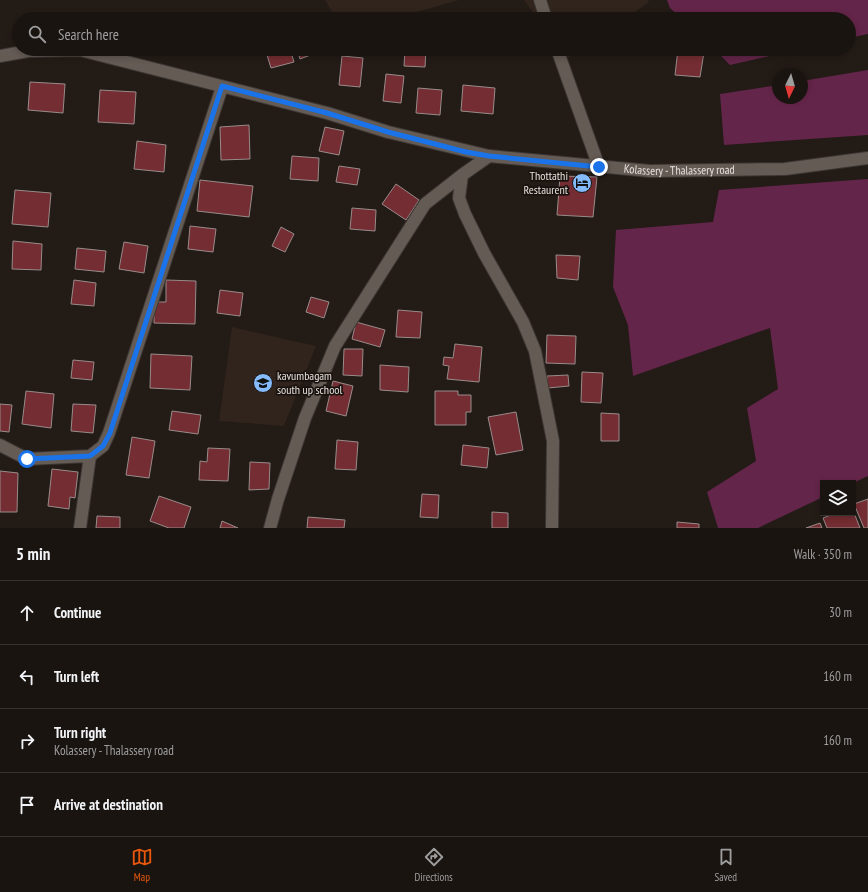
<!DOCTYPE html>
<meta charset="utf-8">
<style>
:root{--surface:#1a1410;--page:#231d19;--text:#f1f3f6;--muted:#9f9e9f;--line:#383330;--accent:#ea580c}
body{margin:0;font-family:"PT Sans Narrow",sans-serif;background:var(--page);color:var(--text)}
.controls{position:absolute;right:12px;bottom:12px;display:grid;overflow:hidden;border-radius:0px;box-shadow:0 2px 6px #0003}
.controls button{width:36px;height:36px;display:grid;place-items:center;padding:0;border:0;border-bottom:1px solid var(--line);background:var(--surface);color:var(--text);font:20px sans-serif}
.compass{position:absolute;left:772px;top:68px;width:36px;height:36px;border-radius:50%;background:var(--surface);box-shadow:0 2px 6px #0003;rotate:185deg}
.stop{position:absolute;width:12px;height:12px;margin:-9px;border:3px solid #1a73e8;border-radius:50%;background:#fff}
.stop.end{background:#1a73e8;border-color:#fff;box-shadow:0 1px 4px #0008}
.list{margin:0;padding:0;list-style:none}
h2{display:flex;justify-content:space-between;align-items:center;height:52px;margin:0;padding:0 16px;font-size:17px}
h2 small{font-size:13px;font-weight:400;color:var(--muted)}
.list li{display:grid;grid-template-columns:26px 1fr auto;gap:12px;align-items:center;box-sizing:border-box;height:64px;padding:0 16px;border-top:1px solid var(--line)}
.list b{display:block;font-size:15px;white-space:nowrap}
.list p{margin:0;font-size:13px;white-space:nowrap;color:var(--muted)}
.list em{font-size:13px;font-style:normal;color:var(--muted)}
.icon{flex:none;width:22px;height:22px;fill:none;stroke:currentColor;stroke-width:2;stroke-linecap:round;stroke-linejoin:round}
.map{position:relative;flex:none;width:868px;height:528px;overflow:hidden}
.search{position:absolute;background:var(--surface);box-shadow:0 2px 6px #0003;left:12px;right:12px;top:12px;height:44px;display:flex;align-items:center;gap:10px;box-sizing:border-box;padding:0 14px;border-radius:22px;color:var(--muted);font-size:15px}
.sheet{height:308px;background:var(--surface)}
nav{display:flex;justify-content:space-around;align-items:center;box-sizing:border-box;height:56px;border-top:1px solid var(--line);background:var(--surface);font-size:11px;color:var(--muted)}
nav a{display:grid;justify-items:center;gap:2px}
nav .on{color:var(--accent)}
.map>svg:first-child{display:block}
.built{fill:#31241c}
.water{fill:#632549}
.building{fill:#742d32;stroke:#988c8b}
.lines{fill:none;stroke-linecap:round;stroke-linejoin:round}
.street-casing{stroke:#3c3633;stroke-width:14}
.secondary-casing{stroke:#3c3633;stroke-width:14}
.street{stroke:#655b55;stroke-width:12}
.secondary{stroke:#655b55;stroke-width:12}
.route{stroke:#1a73e8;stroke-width:5}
.labels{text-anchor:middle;stroke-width:3.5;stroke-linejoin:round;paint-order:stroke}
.street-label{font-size:12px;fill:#e5e0dc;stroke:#1a120e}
.poi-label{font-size:12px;fill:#e5e0dc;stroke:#1a120e;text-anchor:end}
</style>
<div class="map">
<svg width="868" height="528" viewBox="0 0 868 528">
<rect width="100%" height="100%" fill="#231b16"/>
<path class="built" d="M325,0H459L392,19H336Z
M524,0H648L649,2L625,19H538Z
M560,49H582L567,59Z
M232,327L316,346L284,426L219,421Z"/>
<path class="water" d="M667,0H868V34L849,38V19H682L670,8Z
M714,49H800L730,65Z
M868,70V135L724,145L720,94L778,85V98H802V81Z
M868,179V476L853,483H823V497L758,528H718L707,492L756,461L747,408L778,389L770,328L633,376L628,325L613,287L616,230L713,222L719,190Z"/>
<path class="building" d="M290,49L294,62L271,68L267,55Z
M297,49H320L321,51L300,59Z
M405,49H426L425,67L404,66Z
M678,49L704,52L700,77L675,75Z
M342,56L363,58L360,87L339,85Z
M386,74L404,76L401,103L383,101Z
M30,82L65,84L63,113L28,110Z
M463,85L495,88L493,114L461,111Z
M418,88L442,90L440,115L416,113Z
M100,90L136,92L134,124L98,122Z
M249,125L250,159L221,160L220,127Z
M325,127L344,131L339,155L319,151Z
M137,141L166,145L164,172L134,169Z
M292,156L319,158L318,181L290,179Z
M339,166L360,169L357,185L336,182Z
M560,176L597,177L593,217L557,215Z
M200,180L253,186L249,217L197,211Z
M396,184L419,200L406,220L382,204Z
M15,190L51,193L48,227L12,224Z
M352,208L376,210L375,231L350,229Z
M190,226L216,229L213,252L188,249Z
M281,227L294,234L285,252L272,246Z
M13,241L42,244L41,270L12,269Z
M124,242L148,246L144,273L119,269Z
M77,248L106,251L104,272L75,269Z
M556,255L580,256L578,280L557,278Z
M74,280L96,283L94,306L71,304Z
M166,280L196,281L195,324L154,323V302H166Z
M220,290L243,293L240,316L217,313Z
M311,297L329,302L324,318L306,312Z
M398,310L422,312L420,338L396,337Z
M356,322L385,330L380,347L352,339Z
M547,335L576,336L575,364L546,363Z
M455,344L482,347L479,382L447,379L449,366L443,365L444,357L453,358Z
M344,349H363L362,376L343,375Z
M151,354L192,356L190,390L150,388Z
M73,360L94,362L92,380L71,378Z
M380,365L409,367L408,392L380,390Z
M582,372L603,373L601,403L581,402Z
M568,375L569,386L548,388L547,376Z
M333,381L353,386L346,416L326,411Z
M26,391L54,394L51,428L22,424Z
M435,391H458V395H471V412H466V425H435Z
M0,404L12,405L9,432L0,431Z
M73,404L96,405L93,433L71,431Z
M172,411L201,415L198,434L169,430Z
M516,412L523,450L496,455L488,417Z
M601,413L619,414V441H601Z
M132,437L155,441L149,478L126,475Z
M337,440L358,442L356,470L335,469Z
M463,445L489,448L487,468L461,465Z
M208,448L230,449L228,481L199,480L200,461L207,462Z
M250,462L270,463L269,489L249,490Z
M52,469L78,472L75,498L70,497L69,509L48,506Z
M0,471L18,473L17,512H0Z
M422,494L439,495L438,518L420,517Z
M159,496L191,507L184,528H169L150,521Z
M868,499V528H864L854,504Z
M853,510L860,528H827L823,518L836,513H853Z
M492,512L508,513V528H492Z
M97,516L120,517V528H96Z
M308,517L345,520L344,528H307Z
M222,521L238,528H220Z
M677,522L699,524V528H677Z
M820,523L822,528H806Z"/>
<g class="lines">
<g class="street-casing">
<path id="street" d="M540,0L546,19
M557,49L599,167
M489,156L462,175L459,198L465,214L484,253L523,322L535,351L553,441L552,528
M0,445L27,459L90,456L103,446L109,433L222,87
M80,528L90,456
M270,528L278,499L305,418L335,346L425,204L462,175"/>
</g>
<g class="secondary-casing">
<g id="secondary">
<path id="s1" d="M0,56L28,51L80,50L327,113L388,132L489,156L650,171L785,169L868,158"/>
</g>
</g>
<use href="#street" class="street"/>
<use href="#secondary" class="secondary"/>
</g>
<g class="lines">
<path class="route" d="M27,459L90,456L103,446L110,433L222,86L327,113L388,132L466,152L489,156L599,167"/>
</g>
<defs>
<g id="hotel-disc" transform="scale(1)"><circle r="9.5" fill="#85bbfb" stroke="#1a120e"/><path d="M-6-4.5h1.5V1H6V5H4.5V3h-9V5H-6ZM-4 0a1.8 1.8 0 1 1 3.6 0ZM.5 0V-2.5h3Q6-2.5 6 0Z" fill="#111"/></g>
<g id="school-disc" transform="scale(1)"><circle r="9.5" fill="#85bbfb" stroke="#1a120e"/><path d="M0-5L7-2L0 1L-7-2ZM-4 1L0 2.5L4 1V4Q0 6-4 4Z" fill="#111"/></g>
</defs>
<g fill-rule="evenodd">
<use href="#hotel-disc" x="582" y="183"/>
<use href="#school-disc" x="263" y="383"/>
</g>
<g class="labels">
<g class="street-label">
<text dy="4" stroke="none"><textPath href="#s1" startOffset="694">Kolassery - Thalassery road</textPath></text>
</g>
<g class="poi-label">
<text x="568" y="180">Thottathi<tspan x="568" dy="14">Restaurent</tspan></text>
<text x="277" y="380" text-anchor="start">kavumbagam<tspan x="277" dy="14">south up school</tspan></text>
</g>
</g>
</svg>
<div class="controls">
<button><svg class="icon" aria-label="layers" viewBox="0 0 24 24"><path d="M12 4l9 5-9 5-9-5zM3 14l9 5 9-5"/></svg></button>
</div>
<svg class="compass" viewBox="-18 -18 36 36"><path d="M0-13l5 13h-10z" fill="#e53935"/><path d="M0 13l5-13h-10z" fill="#9f9e9f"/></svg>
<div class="stop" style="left:27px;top:459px"></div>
<div class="stop end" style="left:599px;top:167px"></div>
<div class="search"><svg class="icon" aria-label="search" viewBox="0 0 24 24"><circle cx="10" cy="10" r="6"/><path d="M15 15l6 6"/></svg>Search here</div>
</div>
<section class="sheet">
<h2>5 min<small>Walk · 350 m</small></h2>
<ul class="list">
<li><svg class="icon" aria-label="ahead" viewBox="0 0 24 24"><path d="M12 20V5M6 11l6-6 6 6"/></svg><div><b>Continue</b></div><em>30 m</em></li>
<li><svg class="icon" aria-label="left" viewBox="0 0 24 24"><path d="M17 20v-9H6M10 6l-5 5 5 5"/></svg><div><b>Turn left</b></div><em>160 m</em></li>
<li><svg class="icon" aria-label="right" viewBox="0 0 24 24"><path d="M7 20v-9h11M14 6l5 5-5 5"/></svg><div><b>Turn right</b><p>Kolassery - Thalassery road</p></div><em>160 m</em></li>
<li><svg class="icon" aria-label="arrive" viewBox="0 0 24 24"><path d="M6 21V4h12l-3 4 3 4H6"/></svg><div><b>Arrive at destination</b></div></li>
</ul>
</section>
<nav>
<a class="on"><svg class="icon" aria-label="map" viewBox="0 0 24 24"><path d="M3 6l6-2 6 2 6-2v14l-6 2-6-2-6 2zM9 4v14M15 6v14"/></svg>Map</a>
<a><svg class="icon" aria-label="directions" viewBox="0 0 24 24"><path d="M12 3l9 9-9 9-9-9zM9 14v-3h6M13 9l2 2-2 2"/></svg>Directions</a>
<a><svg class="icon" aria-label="saved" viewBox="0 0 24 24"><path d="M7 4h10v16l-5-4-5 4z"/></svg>Saved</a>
</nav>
